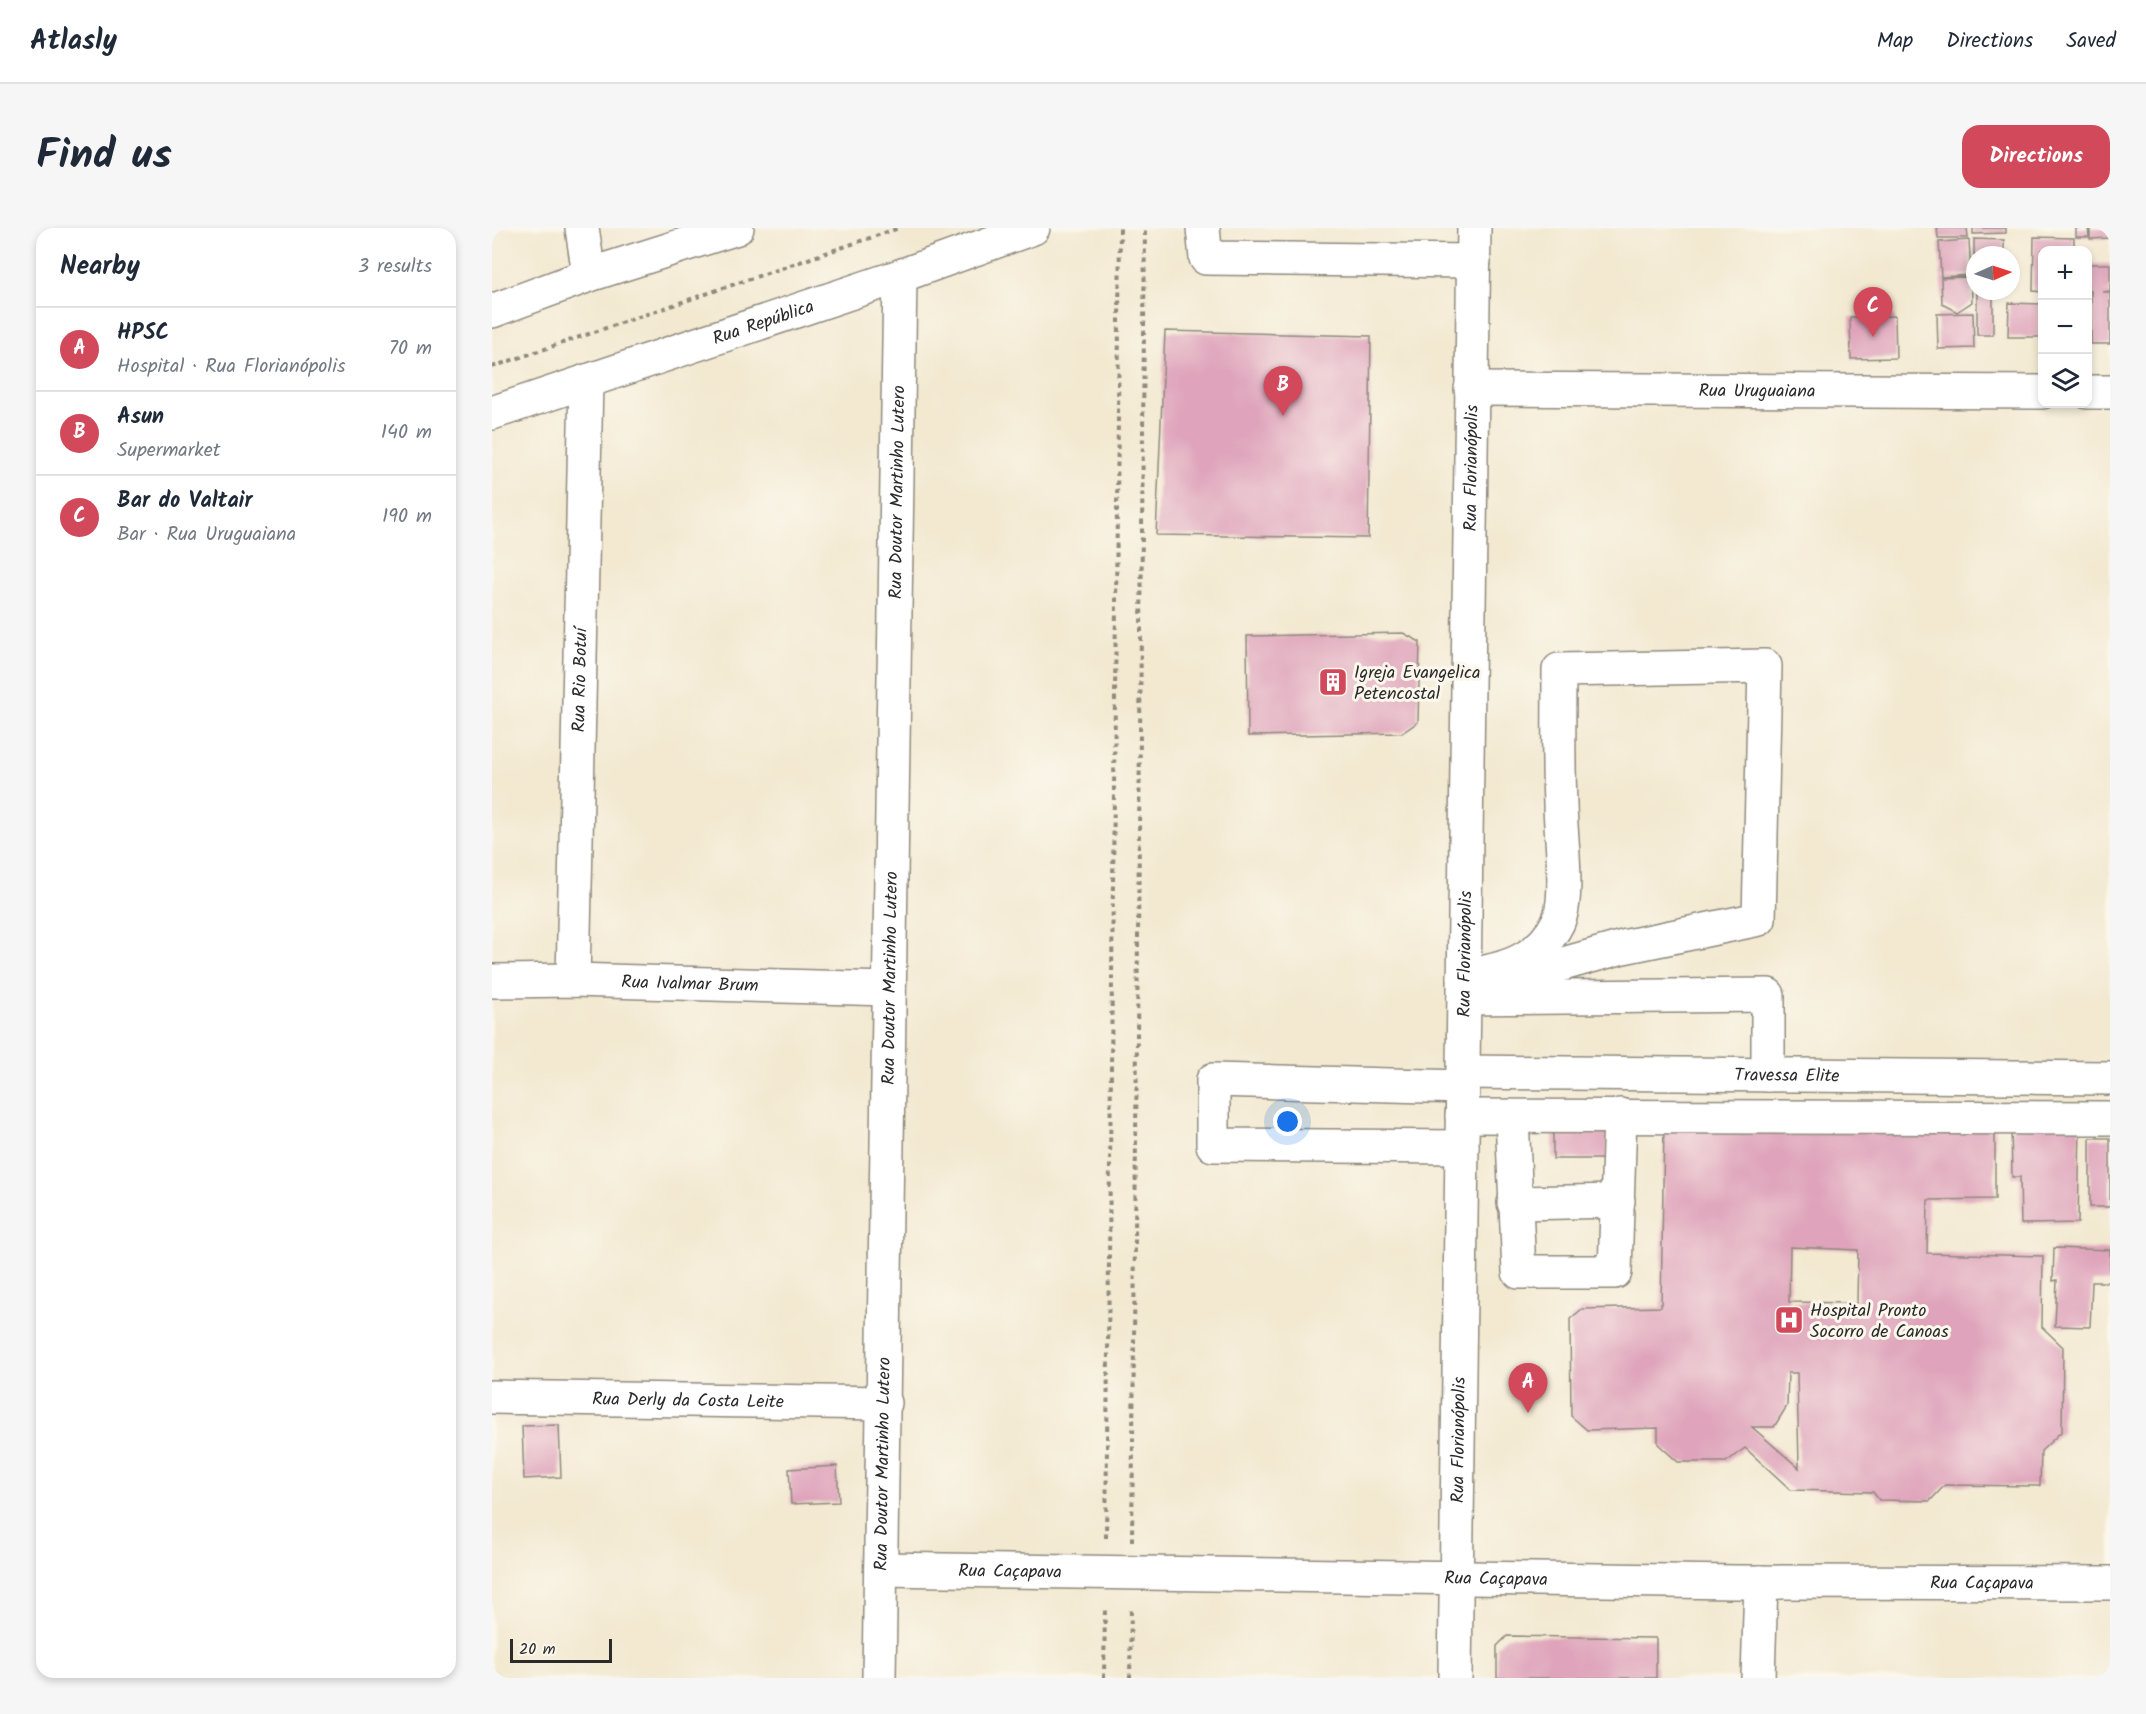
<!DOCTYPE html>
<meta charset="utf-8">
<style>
:root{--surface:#fff;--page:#f6f6f7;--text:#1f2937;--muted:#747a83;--line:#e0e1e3;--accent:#d1495b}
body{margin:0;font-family:Kalam,sans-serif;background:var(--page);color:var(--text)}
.controls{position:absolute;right:18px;top:18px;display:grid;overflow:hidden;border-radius:12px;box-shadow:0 3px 9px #0003}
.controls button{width:54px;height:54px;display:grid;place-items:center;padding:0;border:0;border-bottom:2px solid var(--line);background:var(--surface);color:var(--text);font:30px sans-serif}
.compass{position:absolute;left:1474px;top:18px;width:54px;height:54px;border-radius:50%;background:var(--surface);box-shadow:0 3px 9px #0003;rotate:87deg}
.scale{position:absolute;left:18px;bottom:15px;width:102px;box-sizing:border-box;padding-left:6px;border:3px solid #2b2b2b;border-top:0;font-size:16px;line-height:21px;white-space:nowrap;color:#2b2b2b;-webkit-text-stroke:4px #fbf7ec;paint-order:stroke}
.you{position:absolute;left:796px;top:894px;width:21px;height:21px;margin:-15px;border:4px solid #fff;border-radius:50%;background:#1a73e8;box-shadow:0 0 0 9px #1a73e833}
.badge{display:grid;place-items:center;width:39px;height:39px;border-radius:50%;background:var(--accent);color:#fff;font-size:20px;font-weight:700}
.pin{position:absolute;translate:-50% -50px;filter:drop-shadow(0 2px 3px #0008)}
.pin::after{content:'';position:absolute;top:32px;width:21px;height:18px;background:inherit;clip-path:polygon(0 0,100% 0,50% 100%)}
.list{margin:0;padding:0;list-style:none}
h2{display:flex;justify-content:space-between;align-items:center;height:78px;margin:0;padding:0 24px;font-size:26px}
h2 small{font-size:20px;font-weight:400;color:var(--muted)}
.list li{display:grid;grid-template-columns:39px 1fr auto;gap:18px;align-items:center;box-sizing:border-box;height:84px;padding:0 24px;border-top:2px solid var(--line)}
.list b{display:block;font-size:22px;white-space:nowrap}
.list p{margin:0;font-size:20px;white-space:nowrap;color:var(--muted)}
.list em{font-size:20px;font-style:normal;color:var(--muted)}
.icon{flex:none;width:33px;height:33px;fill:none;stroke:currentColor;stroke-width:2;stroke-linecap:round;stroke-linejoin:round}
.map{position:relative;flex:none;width:1618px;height:1450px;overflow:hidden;border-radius:18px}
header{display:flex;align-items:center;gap:36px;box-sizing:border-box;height:84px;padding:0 30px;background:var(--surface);border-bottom:2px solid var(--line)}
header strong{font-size:28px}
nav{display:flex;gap:33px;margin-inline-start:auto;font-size:21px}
.intro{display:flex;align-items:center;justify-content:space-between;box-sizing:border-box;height:144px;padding:0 36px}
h1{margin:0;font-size:42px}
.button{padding:15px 27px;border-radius:18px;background:var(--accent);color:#fff;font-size:21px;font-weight:700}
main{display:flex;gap:36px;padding:0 36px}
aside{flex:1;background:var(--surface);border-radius:18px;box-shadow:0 3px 9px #0003}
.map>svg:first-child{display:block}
.building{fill:#dfa4bb;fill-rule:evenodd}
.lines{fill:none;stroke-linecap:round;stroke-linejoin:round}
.minor-casing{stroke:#8f8a7e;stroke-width:36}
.major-casing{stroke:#8f8a7e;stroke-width:36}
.path{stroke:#8f8a7e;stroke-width:4;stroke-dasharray:4.5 4.5;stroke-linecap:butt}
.minor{stroke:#fff;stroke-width:33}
.major{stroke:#fff;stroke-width:33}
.labels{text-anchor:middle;stroke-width:6;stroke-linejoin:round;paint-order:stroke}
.street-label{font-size:18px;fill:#2b2b2b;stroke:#fbf7ec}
.poi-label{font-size:18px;fill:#2b2b2b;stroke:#fbf7ec;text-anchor:start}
</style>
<header>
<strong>Atlasly</strong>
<nav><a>Map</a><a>Directions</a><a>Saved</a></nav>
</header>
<div class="intro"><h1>Find us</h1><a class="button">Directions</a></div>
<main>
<aside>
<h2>Nearby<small>3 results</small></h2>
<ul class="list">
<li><span class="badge">A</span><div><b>HPSC</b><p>Hospital · Rua Florianópolis</p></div><em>70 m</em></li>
<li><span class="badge">B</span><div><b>Asun</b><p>Supermarket</p></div><em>140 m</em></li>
<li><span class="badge">C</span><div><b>Bar do Valtair</b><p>Bar · Rua Uruguaiana</p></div><em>190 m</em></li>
</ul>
</aside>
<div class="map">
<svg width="1618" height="1450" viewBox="0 0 1618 1450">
<rect width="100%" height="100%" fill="#fbf7ec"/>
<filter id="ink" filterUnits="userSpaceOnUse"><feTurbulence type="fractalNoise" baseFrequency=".0167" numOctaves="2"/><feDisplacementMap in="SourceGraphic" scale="12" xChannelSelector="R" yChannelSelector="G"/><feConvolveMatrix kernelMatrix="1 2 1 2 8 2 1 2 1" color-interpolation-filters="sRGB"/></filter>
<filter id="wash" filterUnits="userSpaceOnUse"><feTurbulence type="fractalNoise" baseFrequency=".008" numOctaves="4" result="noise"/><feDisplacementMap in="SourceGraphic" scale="24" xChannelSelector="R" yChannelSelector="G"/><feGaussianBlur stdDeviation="1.35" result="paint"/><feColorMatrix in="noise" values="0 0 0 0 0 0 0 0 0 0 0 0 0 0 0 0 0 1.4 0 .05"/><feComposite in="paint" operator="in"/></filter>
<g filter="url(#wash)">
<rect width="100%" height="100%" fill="#f3e9d1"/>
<g id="blocks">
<path class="building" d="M1445,0H1475L1476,10H1446Z
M1481,0H1514V5L1481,6Z
M1584,0H1596L1597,9H1584Z
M1598,0H1618V10L1598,11Z
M1542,9L1582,10V22H1550V64L1541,63Z
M1482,11L1512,12V27H1482Z
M1477,12L1479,47L1449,49L1447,14Z
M1596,36H1618V63L1610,64H1618V116H1599V63H1596Z
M1479,49L1480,74L1465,84L1450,76L1449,50Z
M1485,63H1501V107H1485Z
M1517,75L1550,76V109H1516Z
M1481,85L1482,120L1446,121L1445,86Z
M1403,88L1404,130L1359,131L1358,89Z
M673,103L879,108L876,310L664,307Z
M911,405L928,414L926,494L910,505L756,508L755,408Z
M1503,895V971L1436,972L1435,1025L1551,1028L1550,1099L1571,1119L1570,1203L1549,1223L1548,1258L1453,1257L1438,1273L1387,1272L1381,1264L1299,1262L1253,1220L1234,1234H1186L1166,1216V1200L1095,1202L1079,1188L1078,1091L1090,1081L1169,1079L1172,898ZM1298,1019L1366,1022L1365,1075L1297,1074ZM1296,1145H1305L1307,1240L1260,1199H1282L1295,1178Z
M1588,896L1586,995L1529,996L1528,949H1520L1519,897Z
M1061,902H1116V931H1061Z
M1598,910H1618V979H1598Z
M1562,1020L1618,1022V1054H1600L1598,1099L1563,1098L1565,1052L1561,1053Z
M67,1197L69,1249L32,1251L30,1198Z
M345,1238L347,1274L299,1276L297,1241Z
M1015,1408L1164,1410V1450H1005V1418Z"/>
</g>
</g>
<g filter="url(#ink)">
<use href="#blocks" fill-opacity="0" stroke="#8f8a7e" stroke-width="1.5"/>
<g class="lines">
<g class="minor-casing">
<g id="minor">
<path d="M90,0L97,47"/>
<path d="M711,0L714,30L982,33"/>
<path id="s1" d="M979,161L1550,164"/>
<path d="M1596,164H1618"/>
<path d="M972,748C1011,742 1047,733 1066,694C1078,669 1068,604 1068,575C1066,531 1067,487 1067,442L1273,438L1267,691L1131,719L1057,740L1042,743L1011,741"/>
<path id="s2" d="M81,752L94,153"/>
<path id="s3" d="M0,753L81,752L397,761"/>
<path d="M972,770L1276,767V847"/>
<path id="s4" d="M971,844L1618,850"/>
<path d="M970,888L1618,890"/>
<path d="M1020,889L1027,1044H1123L1128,887"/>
<path d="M970,919L721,917V852L971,859"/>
<path d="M1022,975L1126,973"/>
<path id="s5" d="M0,1169L393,1175"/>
<path id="s6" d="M389,1341L1243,1354L1618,1355"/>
<path id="s7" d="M387,1450L408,48"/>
<path d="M1266,1450L1269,1354"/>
</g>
</g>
<g class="major-casing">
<g id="major">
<path d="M0,83L97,47L245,0"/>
<path id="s8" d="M0,185L408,48L541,0"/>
<path id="s9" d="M963,1450L982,0"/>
</g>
</g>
<path class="path" d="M0,139L407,0
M614,1310L628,0
M640,1313L653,0
M612,1450L613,1378
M638,1450L639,1378"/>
<use href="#minor" class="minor"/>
<use href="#major" class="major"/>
</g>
</g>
<defs>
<g id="building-square" transform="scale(1.5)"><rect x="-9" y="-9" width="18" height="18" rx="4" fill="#d1495b" stroke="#fbf7ec"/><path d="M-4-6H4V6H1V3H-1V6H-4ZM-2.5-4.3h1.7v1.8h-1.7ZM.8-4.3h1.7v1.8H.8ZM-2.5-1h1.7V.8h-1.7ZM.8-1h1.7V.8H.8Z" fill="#fff"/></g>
<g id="hospital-square" transform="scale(1.5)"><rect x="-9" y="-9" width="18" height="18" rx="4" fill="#d1495b" stroke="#fbf7ec"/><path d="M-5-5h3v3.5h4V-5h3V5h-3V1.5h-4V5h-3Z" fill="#fff"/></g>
</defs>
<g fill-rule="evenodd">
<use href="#building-square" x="841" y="454"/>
<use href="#hospital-square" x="1297" y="1092"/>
</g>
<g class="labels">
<g class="street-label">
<text dy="6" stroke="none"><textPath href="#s8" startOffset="286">Rua República</textPath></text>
<text dy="6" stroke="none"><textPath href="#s1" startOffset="286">Rua Uruguaiana</textPath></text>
<text dy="6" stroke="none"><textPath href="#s9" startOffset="1210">Rua Florianópolis</textPath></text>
<text dy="6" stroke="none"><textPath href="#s7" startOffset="1186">Rua Doutor Martinho Lutero</textPath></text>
<text dy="6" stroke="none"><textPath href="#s2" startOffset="300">Rua Rio Botuí</textPath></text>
<text dy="6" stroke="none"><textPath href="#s9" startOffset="724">Rua Florianópolis</textPath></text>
<text dy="6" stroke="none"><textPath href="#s7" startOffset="700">Rua Doutor Martinho Lutero</textPath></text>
<text dy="6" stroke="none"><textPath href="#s3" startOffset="198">Rua Ivalmar Brum</textPath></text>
<text dy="6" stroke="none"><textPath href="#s4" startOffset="324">Travessa Elite</textPath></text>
<text dy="6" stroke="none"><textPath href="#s5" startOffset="196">Rua Derly da Costa Leite</textPath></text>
<text dy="6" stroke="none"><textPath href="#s9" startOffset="238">Rua Florianópolis</textPath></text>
<text dy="6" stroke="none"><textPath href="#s7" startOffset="214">Rua Doutor Martinho Lutero</textPath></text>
<text dy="6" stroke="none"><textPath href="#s6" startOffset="129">Rua Caçapava</textPath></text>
<text dy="6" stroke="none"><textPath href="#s6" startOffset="615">Rua Caçapava</textPath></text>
<text dy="6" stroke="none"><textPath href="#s6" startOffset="1101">Rua Caçapava</textPath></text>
</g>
<g class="poi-label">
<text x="862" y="450">Igreja Evangelica<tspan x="862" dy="21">Petencostal</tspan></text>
<text x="1318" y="1088">Hospital Pronto<tspan x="1318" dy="21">Socorro de Canoas</tspan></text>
</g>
</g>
</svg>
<div class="controls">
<button>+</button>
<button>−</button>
<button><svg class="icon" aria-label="layers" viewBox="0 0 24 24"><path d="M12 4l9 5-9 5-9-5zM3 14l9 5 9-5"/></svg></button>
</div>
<svg class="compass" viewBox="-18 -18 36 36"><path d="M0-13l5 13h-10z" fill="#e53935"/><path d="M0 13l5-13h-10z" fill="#747a83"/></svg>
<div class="scale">20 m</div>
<div class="you"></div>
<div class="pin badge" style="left:1036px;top:1185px">A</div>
<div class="pin badge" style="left:791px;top:188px">B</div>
<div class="pin badge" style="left:1381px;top:109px">C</div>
</div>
</main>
